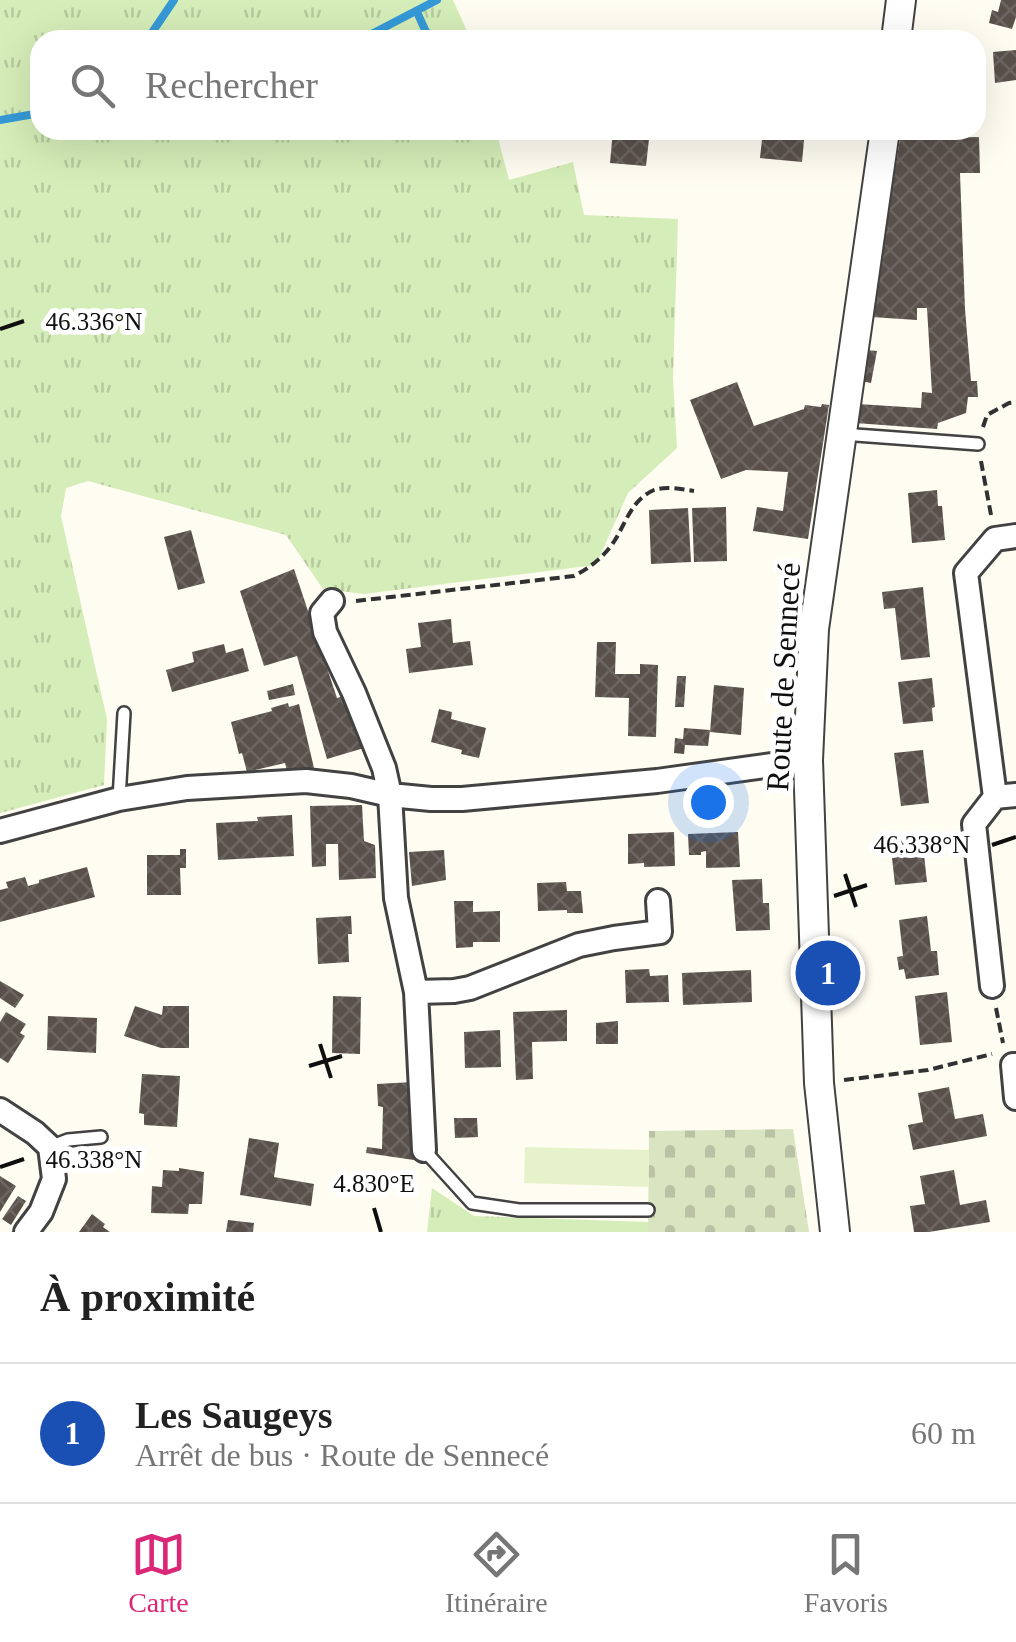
<!DOCTYPE html>
<html lang="fr">
<meta charset="utf-8">
<style>
:root{--surface:#fff;--page:#f2f2f2;--text:#222;--muted:#767676;--line:#e0e0e0;--accent:#db2777}
body{margin:0;font-family:Georgia,serif;background:var(--page);color:var(--text)}
.you{position:absolute;left:708px;top:802px;width:35px;height:35px;margin:-25px;border:8px solid #fff;border-radius:50%;background:#1a73e8;box-shadow:0 0 0 15px #1a73e833}
.badge{display:grid;place-items:center;width:65px;height:65px;border-radius:50%;background:var(--accent);color:#fff;font-size:32px;font-weight:700}
.pin{position:absolute;translate:-50% -50%;border:5px solid #fff;box-shadow:0 2px 10px #0006}
.list{margin:0;padding:0;list-style:none}
h2{display:flex;justify-content:space-between;align-items:center;height:130px;margin:0;padding:0 40px;font-size:42px}
h2 small{font-size:32px;font-weight:400;color:var(--muted)}
.list li{display:grid;grid-template-columns:65px 1fr auto;gap:30px;align-items:center;box-sizing:border-box;height:140px;padding:0 40px;border-top:2px solid var(--line)}
.list b{display:block;font-size:38px;white-space:nowrap}
.list p{margin:0;font-size:32px;white-space:nowrap;color:var(--muted)}
.list em{font-size:32px;font-style:normal;color:var(--muted)}
.icon{flex:none;width:55px;height:55px;fill:none;stroke:currentColor;stroke-width:2;stroke-linecap:round;stroke-linejoin:round}
.map{position:relative;flex:none;width:1016px;height:1232px;overflow:hidden}
.search{position:absolute;background:var(--surface);box-shadow:0 10px 40px #0002;left:30px;right:30px;top:30px;height:110px;display:flex;align-items:center;gap:25px;box-sizing:border-box;padding:0 35px;border-radius:30px;color:var(--muted);font-size:38px}
.sheet{height:270px;background:var(--surface)}
nav{display:flex;justify-content:space-around;align-items:center;box-sizing:border-box;height:140px;border-top:2px solid var(--line);background:var(--surface);font-size:28px;color:var(--muted)}
nav a{display:grid;justify-items:center;gap:5px}
nav .on{color:var(--accent)}
.map>svg:first-child{display:block}
.grass{fill:url(#grass-tufts)}
.cemetery{fill:url(#cemetery-stones)}
.pitch{fill:#e6f3ca}
.lines{fill:none;stroke-linecap:round;stroke-linejoin:round}
.stream{stroke:#3599d6;stroke-width:8}
.building{fill:url(#building-cross-hatch)}
.service-casing{stroke:#424242;stroke-width:16}
.minor-casing{stroke:#424242;stroke-width:28}
.tertiary-casing{stroke:#424242;stroke-width:32}
.path{stroke:#313131;stroke-width:4;stroke-dasharray:10 5;stroke-linecap:butt}
.service{stroke:#fff;stroke-width:11}
.minor{stroke:#fff;stroke-width:22}
.tertiary{stroke:#fff;stroke-width:28}
.ticks{fill:none;stroke:#0f0f0f;stroke-width:4}
.labels{text-anchor:middle;stroke-width:10;stroke-linejoin:round;paint-order:stroke}
.street-label{font-size:32px;fill:#0f0f0f;stroke:#fff}
.ticks-label{font-size:25px;text-anchor:middle;fill:#0f0f0f;stroke:#fff;stroke-width:10;stroke-linejoin:round;paint-order:stroke}
</style>
<div class="map">
<svg width="1016" height="1232" viewBox="0 0 1016 1232">
<defs>
<pattern id="grass-tufts" width="24" height="20" patternUnits="userSpaceOnUse" patternTransform="scale(2.5)"><rect width="24" height="20" fill="#d5edb8"/><path d="M3 7l-1-3M5 7V3M7 7l1-3M15 17l-1-3M17 17v-4M19 17l1-3" fill="none" stroke="#b6ca9d"/></pattern>
<pattern id="cemetery-stones" width="16" height="16" patternUnits="userSpaceOnUse" patternTransform="scale(2.5)"><rect width="16" height="16" fill="#d9e4c0"/><path d="M2 7V4a2 2 0 0 1 4 0v3zM10 15v-3a2 2 0 0 1 4 0v3z" fill="#b9c2a4"/></pattern>
<pattern id="building-cross-hatch" width="8" height="8" patternUnits="userSpaceOnUse" patternTransform="scale(2.5)"><rect width="8" height="8" fill="#59504b"/><path d="M0 0l8 8M0 8l8-8" fill="none" stroke="#6c6561"/></pattern>
</defs>
<rect width="100%" height="100%" fill="#fffcf2"/>
<path class="grass" d="M0,0H453L471,40H40V130H496L509,180L573,162L584,215L678,219L673,378L677,448L628,493L596,565L364,594L323,589L286,535L88,481L66,488L61,516L107,719L104,785L0,813Z
M432,1188L474,1216L648,1222V1232H427Z"/>
<path class="cemetery" d="M793,1129L809,1232H648L649,1131Z"/>
<path class="pitch" d="M525,1147L649,1150L648,1187L524,1183Z"/>
<g class="lines">
<path class="stream" d="M417,12L426,32L440,40
M147,40L174,0
M360,40L437,0
M0,120L40,113"/>
</g>
<path class="building" d="M1001,0H1016V17L1012,29L989,23L992,10L998,12Z
M1016,50V80L995,83L993,52Z
M613,130H650L646,166L610,163Z
M763,130H805L802,162L760,158Z
M979,137L980,173H960L965,309L971,381H977L978,397H968L966,413L938,423L937,429L855,423L858,404L921,408L922,392L932,393L927,308H917V320L871,317L900,139Z
M866,350L877,351L871,383L861,381Z
M737,382L754,426L804,409L805,405L821,407L822,404L829,405L808,539L753,531L757,507L783,511L788,472L746,470L721,479L690,400Z
M937,490L938,506H942L945,540L912,543L908,493Z
M726,507L727,561L694,562L692,508Z
M688,508L691,562L651,564L649,510Z
M191,530L205,583L178,590L164,537Z
M294,569L337,698L346,695L364,748L327,759L297,656L264,666L240,591Z
M923,587L930,657L901,660L895,608L884,609L882,592Z
M451,619L453,643L470,641L473,665L409,673L406,649L421,647L418,623Z
M597,642H616L615,674H640V664L658,665L656,737L628,736L629,698L595,697Z
M224,644L226,653L243,648L249,671L172,692L166,670L194,662L192,652Z
M677,676H686L684,707H675Z
M932,678L935,707L932,708L933,721L903,724L898,682Z
M293,684L295,695L269,700L267,691Z
M714,685L744,688L741,735L710,732Z
M288,703L289,707L299,704L314,768L287,771L285,763L247,772L242,753L239,754L231,722L272,711L271,708Z
M439,709L452,712L451,719L486,728L479,758L461,754L462,750L431,742Z
M684,728L710,730L708,746L685,745L684,754L674,753L675,738L683,739Z
M923,750L929,803L901,806L894,753Z
M362,805L364,841L375,845L376,878L339,880L338,844H326V866L312,867L310,806Z
M292,815L294,856L218,860L216,823L258,821L257,817Z
M674,832L675,866L644,867V863L628,864V834Z
M738,832L740,867L706,868V851L701,852V855H689L688,834Z
M922,836L927,882L895,885L890,840Z
M180,849H186V868H180L181,895H147V855H180Z
M444,850L446,880L412,886L409,852Z
M87,867L95,897L0,922V890L8,888L6,882L25,877L28,886L39,883V880Z
M762,879L763,903H769L770,930L736,931L732,880Z
M566,882L567,891H581L583,913H567V910L538,911L537,883Z
M454,901H473V912L500,911V942H473V947L456,948Z
M351,916L352,934H348L349,962L318,964L316,918Z
M927,916L931,951H937L939,975L906,979L904,969L899,970L897,957L903,956L899,920Z
M649,969L650,976L668,975L669,1002L626,1003L625,970Z
M751,970L752,1002L683,1005L682,973Z
M0,981L24,995L15,1008L0,998Z
M947,992L952,1042L920,1045L915,996Z
M333,996L361,997L360,1054L332,1053Z
M135,1006L162,1015L163,1006H189V1048H161L124,1036Z
M567,1010V1041L532,1042L533,1079L516,1080L513,1012Z
M6,1012L26,1024L20,1033L25,1036L8,1063L0,1058V1022Z
M48,1016L97,1018L96,1053L47,1050Z
M618,1021V1044H596V1023Z
M500,1030L501,1067L465,1068L464,1032Z
M142,1074L180,1076L177,1127L144,1125V1114L139,1113Z
M413,1082L414,1160L366,1153L367,1147L382,1149L383,1107L378,1106L377,1084Z
M949,1087L955,1119L983,1114L987,1136L913,1150L908,1125L923,1122L918,1093Z
M454,1118H477L478,1137L455,1138Z
M249,1138L279,1143L274,1177L314,1184L311,1206L240,1195Z
M179,1168L204,1172L202,1204H189L188,1214L151,1213L152,1186L162,1187L163,1170L179,1171Z
M954,1170L960,1205L986,1200L990,1222L929,1232H914L910,1206L925,1204L920,1176Z
M0,1176L16,1186L0,1212Z
M18,1196L26,1201L11,1225L2,1219Z
M92,1214L105,1224L103,1227L110,1232H79Z
M228,1220L254,1223L253,1232H226Z"/>
<g class="lines">
<g class="service-casing">
<path id="service" d="M842,434L978,444
M119,799L124,713
M50,1147L68,1140L101,1137
M424,1150L472,1203L519,1210H648"/>
</g>
<g class="minor-casing">
<path id="minor" d="M1016,536L995,539L966,573L995,797L1016,795
M332,601L322,613L325,632L354,693L384,768L390,795L396,898L416,992L424,1150
M0,831L119,799L187,788L306,781L351,786L390,795L431,799H462L657,781L808,760
M992,986L974,824L995,797
M416,992L454,991L470,988L579,945L614,938L660,932L658,901
M1016,1065H1013L1016,1098
M0,1110L35,1133L50,1147L54,1179L41,1212L26,1232"/>
</g>
<g class="tertiary-casing">
<path id="tertiary" d="M896,40L901,0
M835,1232L819,1083L808,760L814,629L885,130"/>
</g>
<path class="path" d="M983,427L987,415L1009,403L1016,402
M981,461L991,515
M356,601L574,576C589,568 600,560 611,546C625,527 630,500 654,490C666,486 681,489 694,491
M996,1008L1003,1043
M844,1080L928,1070L992,1054"/>
<use href="#service" class="service"/>
<use href="#minor" class="minor"/>
<use href="#tertiary" class="tertiary"/>
</g>
<path class="ticks" d="M0,329L24,321M992,845L1016,837M845,874L856,907M834,896L867,885M320,1044L331,1078M309,1066L342,1056M0,1167L24,1159M374,1208L381,1232"/>
<g class="labels">
<g class="street-label">
<text transform="translate(783 677) rotate(-87)" y="11">Route de Sennecé</text>
</g>
</g>
<g class="ticks-label">
<text x="94" y="330">46.336°N</text>
<text x="922" y="853">46.338°N</text>
<text x="94" y="1168">46.338°N</text>
<text x="374" y="1192">4.830°E</text>
</g>
</svg>
<div class="you"></div>
<div class="pin badge" style="left:828px;top:973px;background:#1a4fb4">1</div>
<div class="search"><svg class="icon" aria-label="search" viewBox="0 0 24 24"><circle cx="10" cy="10" r="6"/><path d="M15 15l6 6"/></svg>Rechercher</div>
</div>
<section class="sheet">
<h2>À proximité<small></small></h2>
<ul class="list">
<li><span class="badge" style="background:#1a4fb4">1</span><div><b>Les Saugeys</b><p>Arrêt de bus · Route de Sennecé</p></div><em>60 m</em></li>
</ul>
</section>
<nav>
<a class="on"><svg class="icon" aria-label="map" viewBox="0 0 24 24"><path d="M3 6l6-2 6 2 6-2v14l-6 2-6-2-6 2zM9 4v14M15 6v14"/></svg>Carte</a>
<a><svg class="icon" aria-label="directions" viewBox="0 0 24 24"><path d="M12 3l9 9-9 9-9-9zM9 14v-3h6M13 9l2 2-2 2"/></svg>Itinéraire</a>
<a><svg class="icon" aria-label="saved" viewBox="0 0 24 24"><path d="M7 4h10v16l-5-4-5 4z"/></svg>Favoris</a>
</nav>
